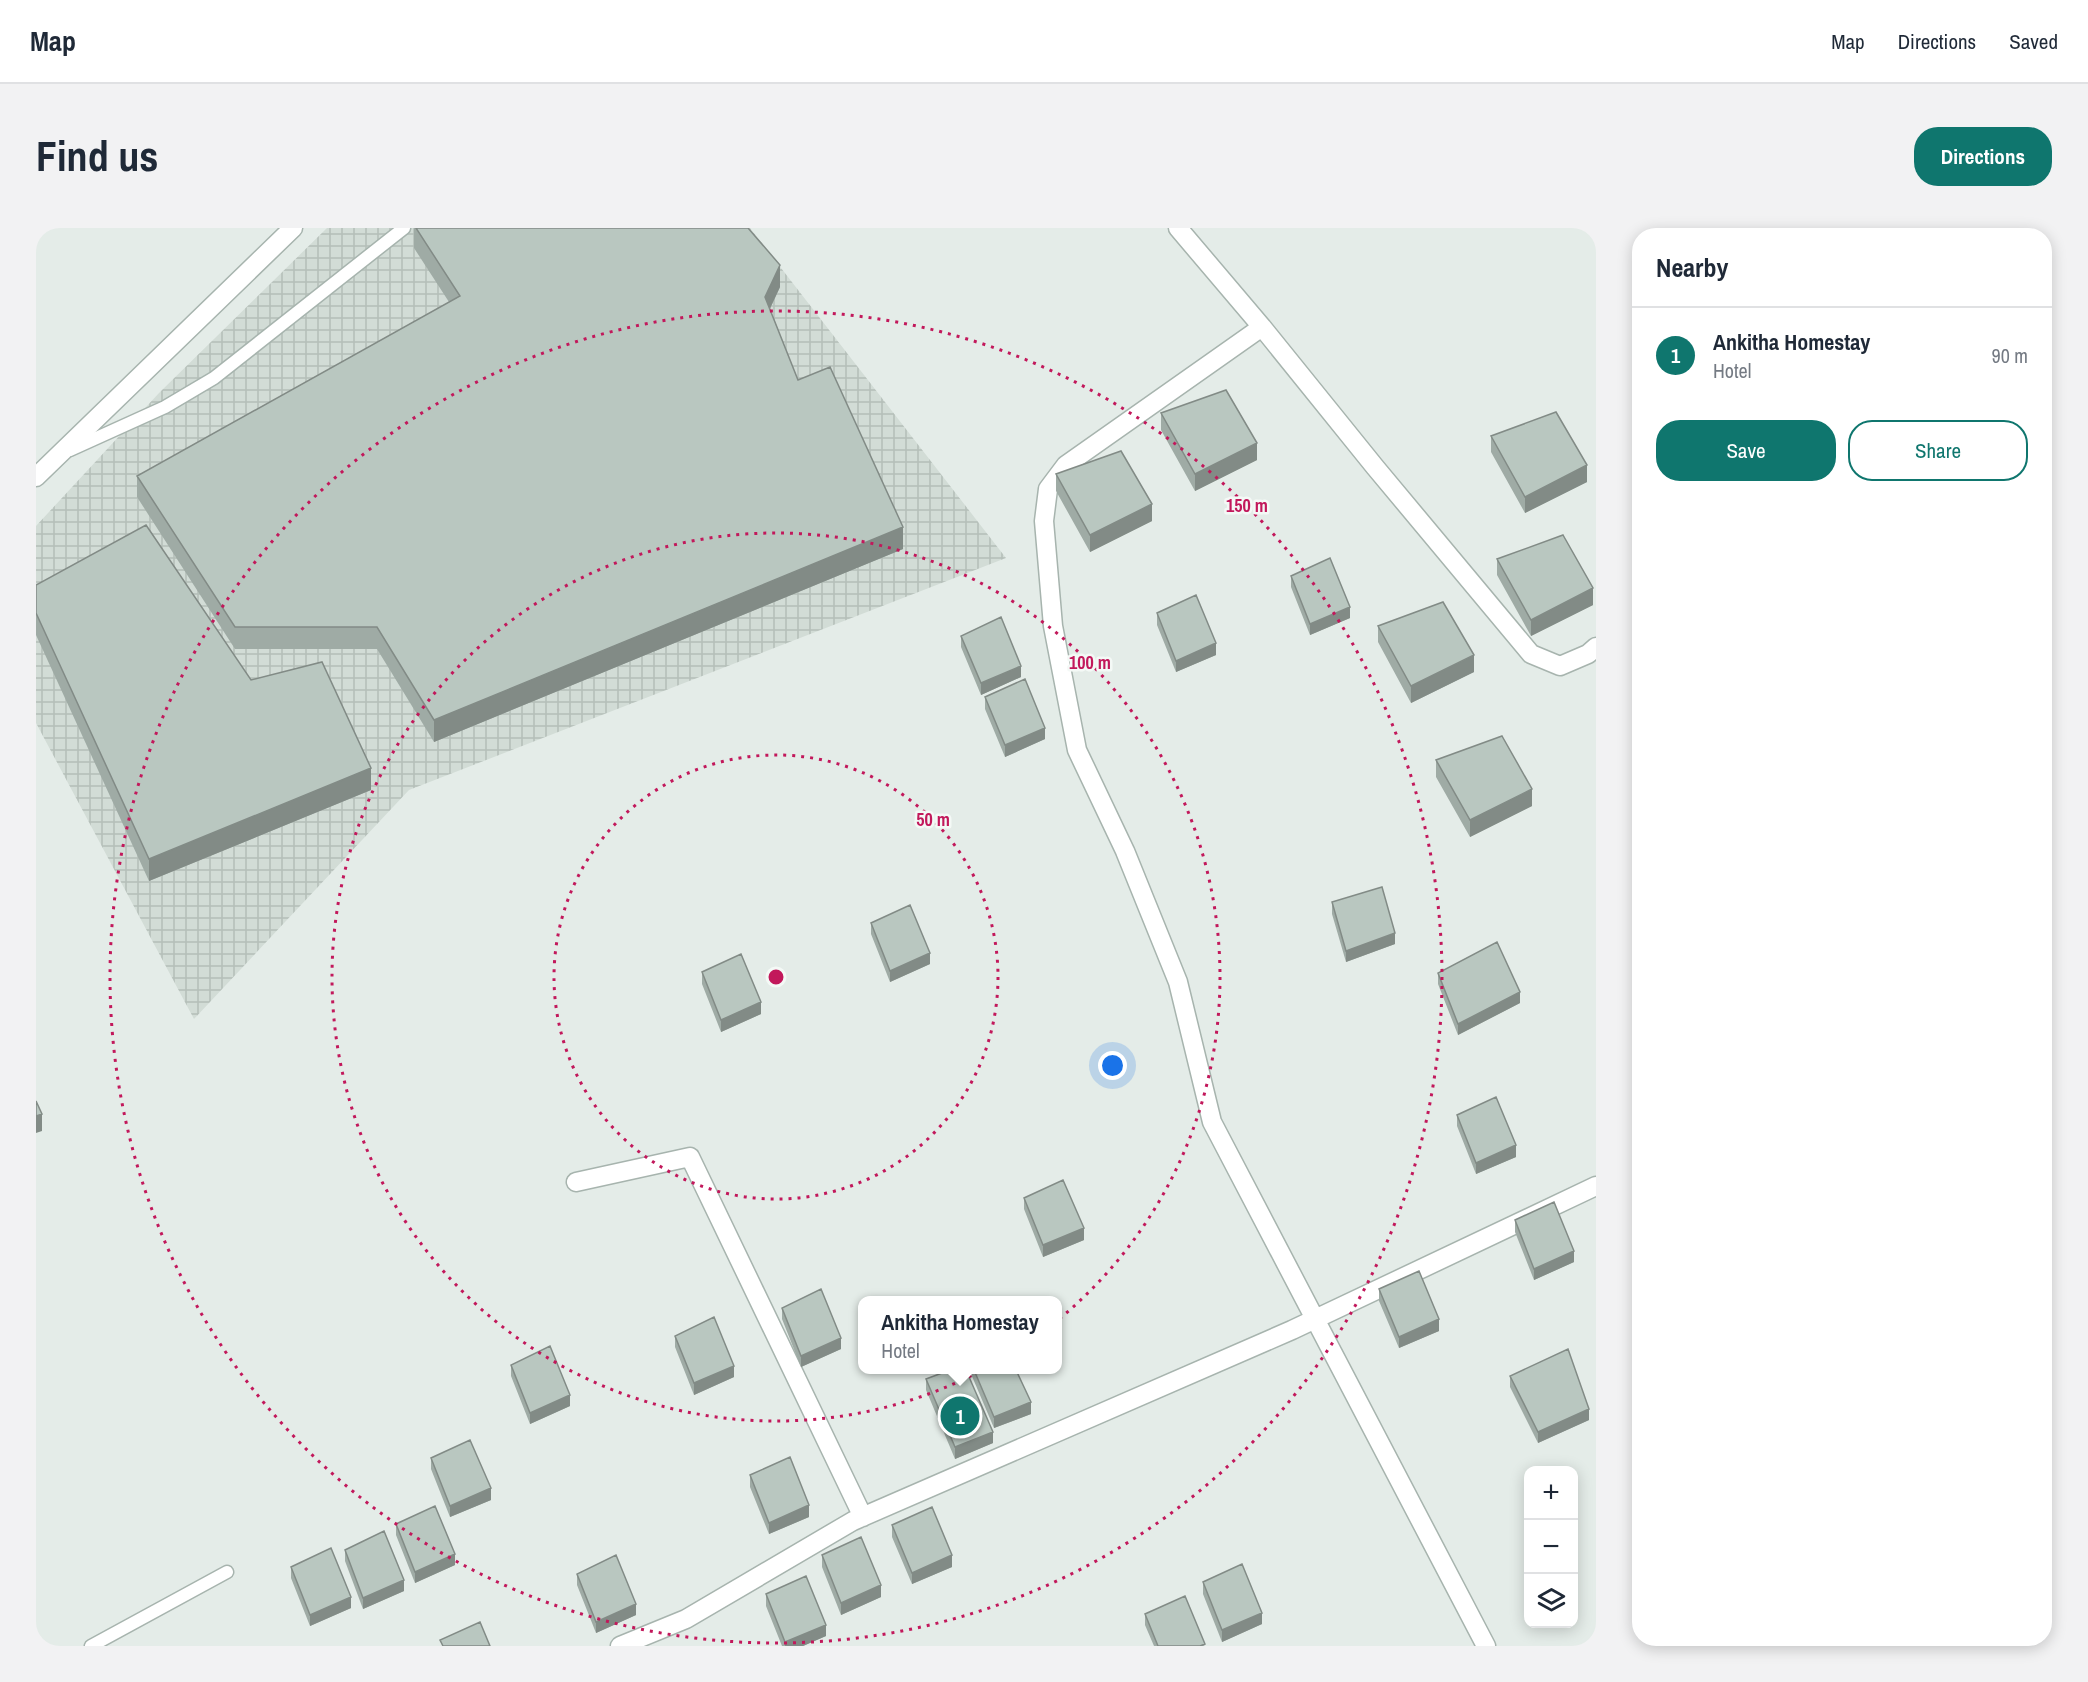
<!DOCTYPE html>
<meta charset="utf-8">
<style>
:root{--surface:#fff;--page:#f2f2f3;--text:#1f2937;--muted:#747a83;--line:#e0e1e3;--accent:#0f766e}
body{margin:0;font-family:"Archivo Narrow",sans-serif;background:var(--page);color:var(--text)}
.controls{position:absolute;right:18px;bottom:18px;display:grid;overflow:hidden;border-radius:12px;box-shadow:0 3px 15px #0003}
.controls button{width:54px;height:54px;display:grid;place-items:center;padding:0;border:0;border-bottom:2px solid var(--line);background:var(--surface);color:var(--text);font:30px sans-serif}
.you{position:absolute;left:1077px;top:838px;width:21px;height:21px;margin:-15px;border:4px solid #fff;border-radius:50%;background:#1a73e8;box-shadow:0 0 0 9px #1a73e833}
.badge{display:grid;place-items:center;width:39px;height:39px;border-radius:50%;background:var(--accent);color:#fff;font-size:20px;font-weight:700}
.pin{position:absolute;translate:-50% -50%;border:3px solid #fff;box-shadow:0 2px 6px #0006}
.popup{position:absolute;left:822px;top:1068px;width:204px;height:78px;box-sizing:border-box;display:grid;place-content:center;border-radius:12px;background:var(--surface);filter:drop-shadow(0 2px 4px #0005);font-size:20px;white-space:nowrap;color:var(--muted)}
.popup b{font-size:22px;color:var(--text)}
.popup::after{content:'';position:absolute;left:50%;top:100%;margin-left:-12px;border:12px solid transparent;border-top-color:var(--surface)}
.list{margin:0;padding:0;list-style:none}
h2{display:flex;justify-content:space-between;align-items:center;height:78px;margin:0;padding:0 24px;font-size:26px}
h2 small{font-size:20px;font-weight:400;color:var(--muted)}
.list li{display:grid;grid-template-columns:39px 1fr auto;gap:18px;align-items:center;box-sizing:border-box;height:96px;padding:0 24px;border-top:2px solid var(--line)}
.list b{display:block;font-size:22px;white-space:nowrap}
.list p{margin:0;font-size:20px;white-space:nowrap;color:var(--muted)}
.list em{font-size:20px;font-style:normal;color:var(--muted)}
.actions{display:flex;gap:12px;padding:18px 24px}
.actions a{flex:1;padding:14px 0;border:2px solid var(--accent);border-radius:24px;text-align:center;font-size:21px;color:var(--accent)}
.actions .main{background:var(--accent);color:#fff}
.icon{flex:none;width:33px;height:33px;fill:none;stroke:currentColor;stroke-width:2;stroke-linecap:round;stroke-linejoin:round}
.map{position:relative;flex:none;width:1560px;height:1418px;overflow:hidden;border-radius:24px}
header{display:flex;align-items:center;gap:36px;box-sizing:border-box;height:84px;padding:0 30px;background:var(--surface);border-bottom:2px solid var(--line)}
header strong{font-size:28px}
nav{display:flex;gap:33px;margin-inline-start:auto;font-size:21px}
.intro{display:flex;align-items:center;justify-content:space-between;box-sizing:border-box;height:144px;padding:0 36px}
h1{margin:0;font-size:42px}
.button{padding:15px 27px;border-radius:24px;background:var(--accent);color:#fff;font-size:21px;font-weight:700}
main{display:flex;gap:36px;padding:0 36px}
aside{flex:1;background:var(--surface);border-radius:24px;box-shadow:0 3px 15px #0003}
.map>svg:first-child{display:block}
.industrial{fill:url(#industrial-grid)}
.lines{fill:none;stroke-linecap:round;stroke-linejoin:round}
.service-casing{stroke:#a7b4ae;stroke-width:15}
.minor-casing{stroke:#a7b4ae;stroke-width:21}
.service{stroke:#fff;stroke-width:12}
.minor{stroke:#fff;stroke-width:18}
.wall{fill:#9faba5}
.shaded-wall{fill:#828b86}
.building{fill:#b9c7c0;stroke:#828b86;stroke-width:1.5}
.ring{fill:none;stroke:#c2185b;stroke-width:3;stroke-dasharray:3 6}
.centre{fill:#c2185b;stroke:#f4f9f6;stroke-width:3}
.ring-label{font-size:18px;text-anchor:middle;font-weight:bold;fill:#c2185b;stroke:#f4f9f6;stroke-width:5;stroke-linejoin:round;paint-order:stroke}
</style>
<header>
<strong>Map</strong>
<nav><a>Map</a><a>Directions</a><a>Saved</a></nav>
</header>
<div class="intro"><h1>Find us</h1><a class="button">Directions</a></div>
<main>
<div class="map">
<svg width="1560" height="1418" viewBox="0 0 1560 1418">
<defs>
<pattern id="industrial-grid" width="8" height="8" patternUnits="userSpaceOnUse" patternTransform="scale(1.5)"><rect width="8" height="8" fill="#d2dcd6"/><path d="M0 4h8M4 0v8" fill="none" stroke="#b4beb8"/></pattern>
</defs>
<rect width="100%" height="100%" fill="#e4ece8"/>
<path class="industrial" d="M291,0H714L970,330L373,562L158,791L0,495V298L123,165Z"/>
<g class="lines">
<g class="service-casing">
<path id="service" d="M34,222L129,179L178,150L368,0
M55,1418L191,1344"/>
</g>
<g class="minor-casing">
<path id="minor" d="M1142,0L1226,99L1339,239L1495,426L1524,438L1552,426L1560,419
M1226,99L1030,237L1012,261L1008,293L1017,398L1041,522L1089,623L1142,754L1176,894L1450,1418
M0,249L257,0
M540,954L654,929L827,1289
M584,1418L650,1391L817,1293L1256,1102L1560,958"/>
</g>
<use href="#service" class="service"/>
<use href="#minor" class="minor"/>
</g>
<path class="wall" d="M378,0H712L744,59L734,81L762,152L867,321L398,514L341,421H199L101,269V248L413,74L378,20Z
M1125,185L1221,232L1159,263L1125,202Z
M1455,208L1551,254L1489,285L1455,224Z
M1020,246L1116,293L1054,324L1020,263Z
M1461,331L1557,377L1495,408L1461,347Z
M1255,348L1314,390L1274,407L1255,359Z
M0,357L215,452L335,562L113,653L0,407Z
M1121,385L1180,427L1140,444L1121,397Z
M1342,398L1438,444L1375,475L1342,414Z
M925,408L985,449L945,467L925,419Z
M949,469L1009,511L969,529L949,481Z
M1400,532L1496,578L1434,609L1400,549Z
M1296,674L1359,716L1310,734L1296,686Z
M835,695L894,736L854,754L835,706Z
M666,744L725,786L685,804L666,756Z
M1402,745L1484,775L1422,807L1402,756Z
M1421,887L1480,929L1440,946L1421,898Z
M988,970L1048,1012L1007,1029L988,981Z
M1479,992L1538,1034L1498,1052L1479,1004Z
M1343,1061L1403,1103L1363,1120L1343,1073Z
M746,1080L805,1121L765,1139L746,1091Z
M639,1108L698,1149L658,1167L639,1119Z
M475,1137L534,1178L494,1196L475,1148Z
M935,1142H980L995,1186L958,1200L935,1146Z
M1474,1148L1553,1192L1502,1215L1474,1159Z
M890,1151L957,1215L919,1231L890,1162Z
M395,1230L455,1272L414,1289L395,1241Z
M714,1247L773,1289L733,1306L714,1259Z
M360,1296L419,1337L379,1355L360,1307Z
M856,1297L916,1339L876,1356L856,1309Z
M309,1322L368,1363L327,1381L309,1333Z
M786,1327L845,1369L805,1387L786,1339Z
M255,1339L315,1380L274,1398L255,1350Z
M541,1346L600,1387L560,1405L541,1357Z
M1167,1354L1226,1396L1186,1414L1167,1366Z
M730,1366L790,1408L767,1418H746L730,1378Z
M1109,1386L1169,1418H1118L1109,1397Z"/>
<path class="shaded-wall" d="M744,37V59L729,91V69Z
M1221,215V232L1159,263V246Z
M1551,237V254L1489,285V269Z
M1116,276V293L1054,324V307Z
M867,299V321L398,514V492Z
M1557,360V377L1495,408V392Z
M1314,379V390L1274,407V396Z
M1180,415V427L1140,444V433Z
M1438,427V444L1375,475V458Z
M985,438V449L945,467V455Z
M1009,500V511L969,529V517Z
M335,540V562L113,653V631Z
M1496,561V578L1434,609V592Z
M1359,705V716L1310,734V723Z
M894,725V736L854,754V743Z
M1484,764V775L1422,807V796Z
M725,774V786L685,804V792Z
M6,886V903L0,905V888Z
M1480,917V929L1440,946V935Z
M1048,1000V1012L1007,1029V1017Z
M1538,1023V1034L1498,1052V1041Z
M1403,1091V1103L1363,1120V1109Z
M805,1110V1121L765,1139V1128Z
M698,1138V1149L658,1167V1155Z
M534,1167V1178L494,1196V1185Z
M995,1174V1186L958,1200V1189Z
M1553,1181V1192L1502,1215V1204Z
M957,1204V1215L919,1231V1219Z
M455,1260V1272L414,1289V1278Z
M773,1277V1289L733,1306V1295Z
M419,1326V1337L379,1355V1344Z
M916,1327V1339L876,1356V1345Z
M368,1352V1363L327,1381V1370Z
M845,1357V1369L805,1387V1375Z
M315,1369V1380L274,1398V1387Z
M600,1376V1387L560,1405V1394Z
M1226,1385V1396L1186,1414V1402Z
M790,1397V1408L767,1418H749V1414Z"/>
<path class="building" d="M380,0H712L744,37L729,69L762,152L794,139L867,299L398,492L341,399H199L101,248L424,68Z
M1190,162L1221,215L1159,246L1125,185Z
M1520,184L1551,237L1489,269L1455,208Z
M1085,223L1116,276L1054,307L1020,246Z
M110,297L215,452L286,434L335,540L113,631L0,385V357Z
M1527,307L1557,360L1495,392L1461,331Z
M1294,330L1314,379L1274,396L1255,348Z
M1160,367L1180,415L1140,433L1121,385Z
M1407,374L1438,427L1375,458L1342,398Z
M965,389L985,438L945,455L925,408Z
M989,451L1009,500L969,517L949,469Z
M1466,508L1496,561L1434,592L1400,532Z
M1346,659L1359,705L1310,723L1296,674Z
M874,677L894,725L854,743L835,695Z
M1461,714L1484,764L1422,796L1402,745Z
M705,726L725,774L685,792L666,744Z
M1460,869L1480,917L1440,935L1421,887Z
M0,873L6,886L0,888Z
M1027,952L1048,1000L1007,1017L988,970Z
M1518,974L1538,1023L1498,1041L1479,992Z
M1383,1043L1403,1091L1363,1109L1343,1061Z
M785,1061L805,1110L765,1128L746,1080Z
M678,1089L698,1138L658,1155L639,1108Z
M514,1118L534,1167L494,1185L475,1137Z
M1532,1121L1553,1181L1502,1204L1474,1148Z
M914,1142H930L957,1204L919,1219L890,1151Z
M938,1142H980L995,1174L958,1189Z
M434,1212L455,1260L414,1278L395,1230Z
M754,1229L773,1277L733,1295L714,1247Z
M399,1278L419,1326L379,1344L360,1296Z
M896,1279L916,1327L876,1345L856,1297Z
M348,1303L368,1352L327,1370L309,1322Z
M825,1309L845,1357L805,1375L786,1327Z
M295,1320L315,1369L274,1387L255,1339Z
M580,1327L600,1376L560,1394L541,1346Z
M1206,1336L1226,1385L1186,1402L1167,1354Z
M770,1348L790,1397L749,1414L730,1366Z
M1149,1368L1169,1416L1164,1418H1122L1109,1386Z
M444,1394L454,1418H407L404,1412Z"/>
<g class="ring">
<circle cx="740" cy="749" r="222"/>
<circle cx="740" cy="749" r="444"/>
<circle cx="740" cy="749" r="666"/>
</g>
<circle cx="740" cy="749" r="9" class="centre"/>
<g class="ring-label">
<text x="1211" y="284">150 m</text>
<text x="1054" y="441">100 m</text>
<text x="897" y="598">50 m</text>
</g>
</svg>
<div class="controls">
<button>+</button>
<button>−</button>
<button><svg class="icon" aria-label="layers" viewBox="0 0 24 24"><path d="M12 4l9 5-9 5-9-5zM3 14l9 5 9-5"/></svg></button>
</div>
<div class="you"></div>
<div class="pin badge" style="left:924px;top:1188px">1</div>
<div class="popup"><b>Ankitha Homestay</b>Hotel</div>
</div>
<aside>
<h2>Nearby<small></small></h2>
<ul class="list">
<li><span class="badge">1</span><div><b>Ankitha Homestay</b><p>Hotel</p></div><em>90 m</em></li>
</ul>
<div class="actions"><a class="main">Save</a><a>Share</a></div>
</aside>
</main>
